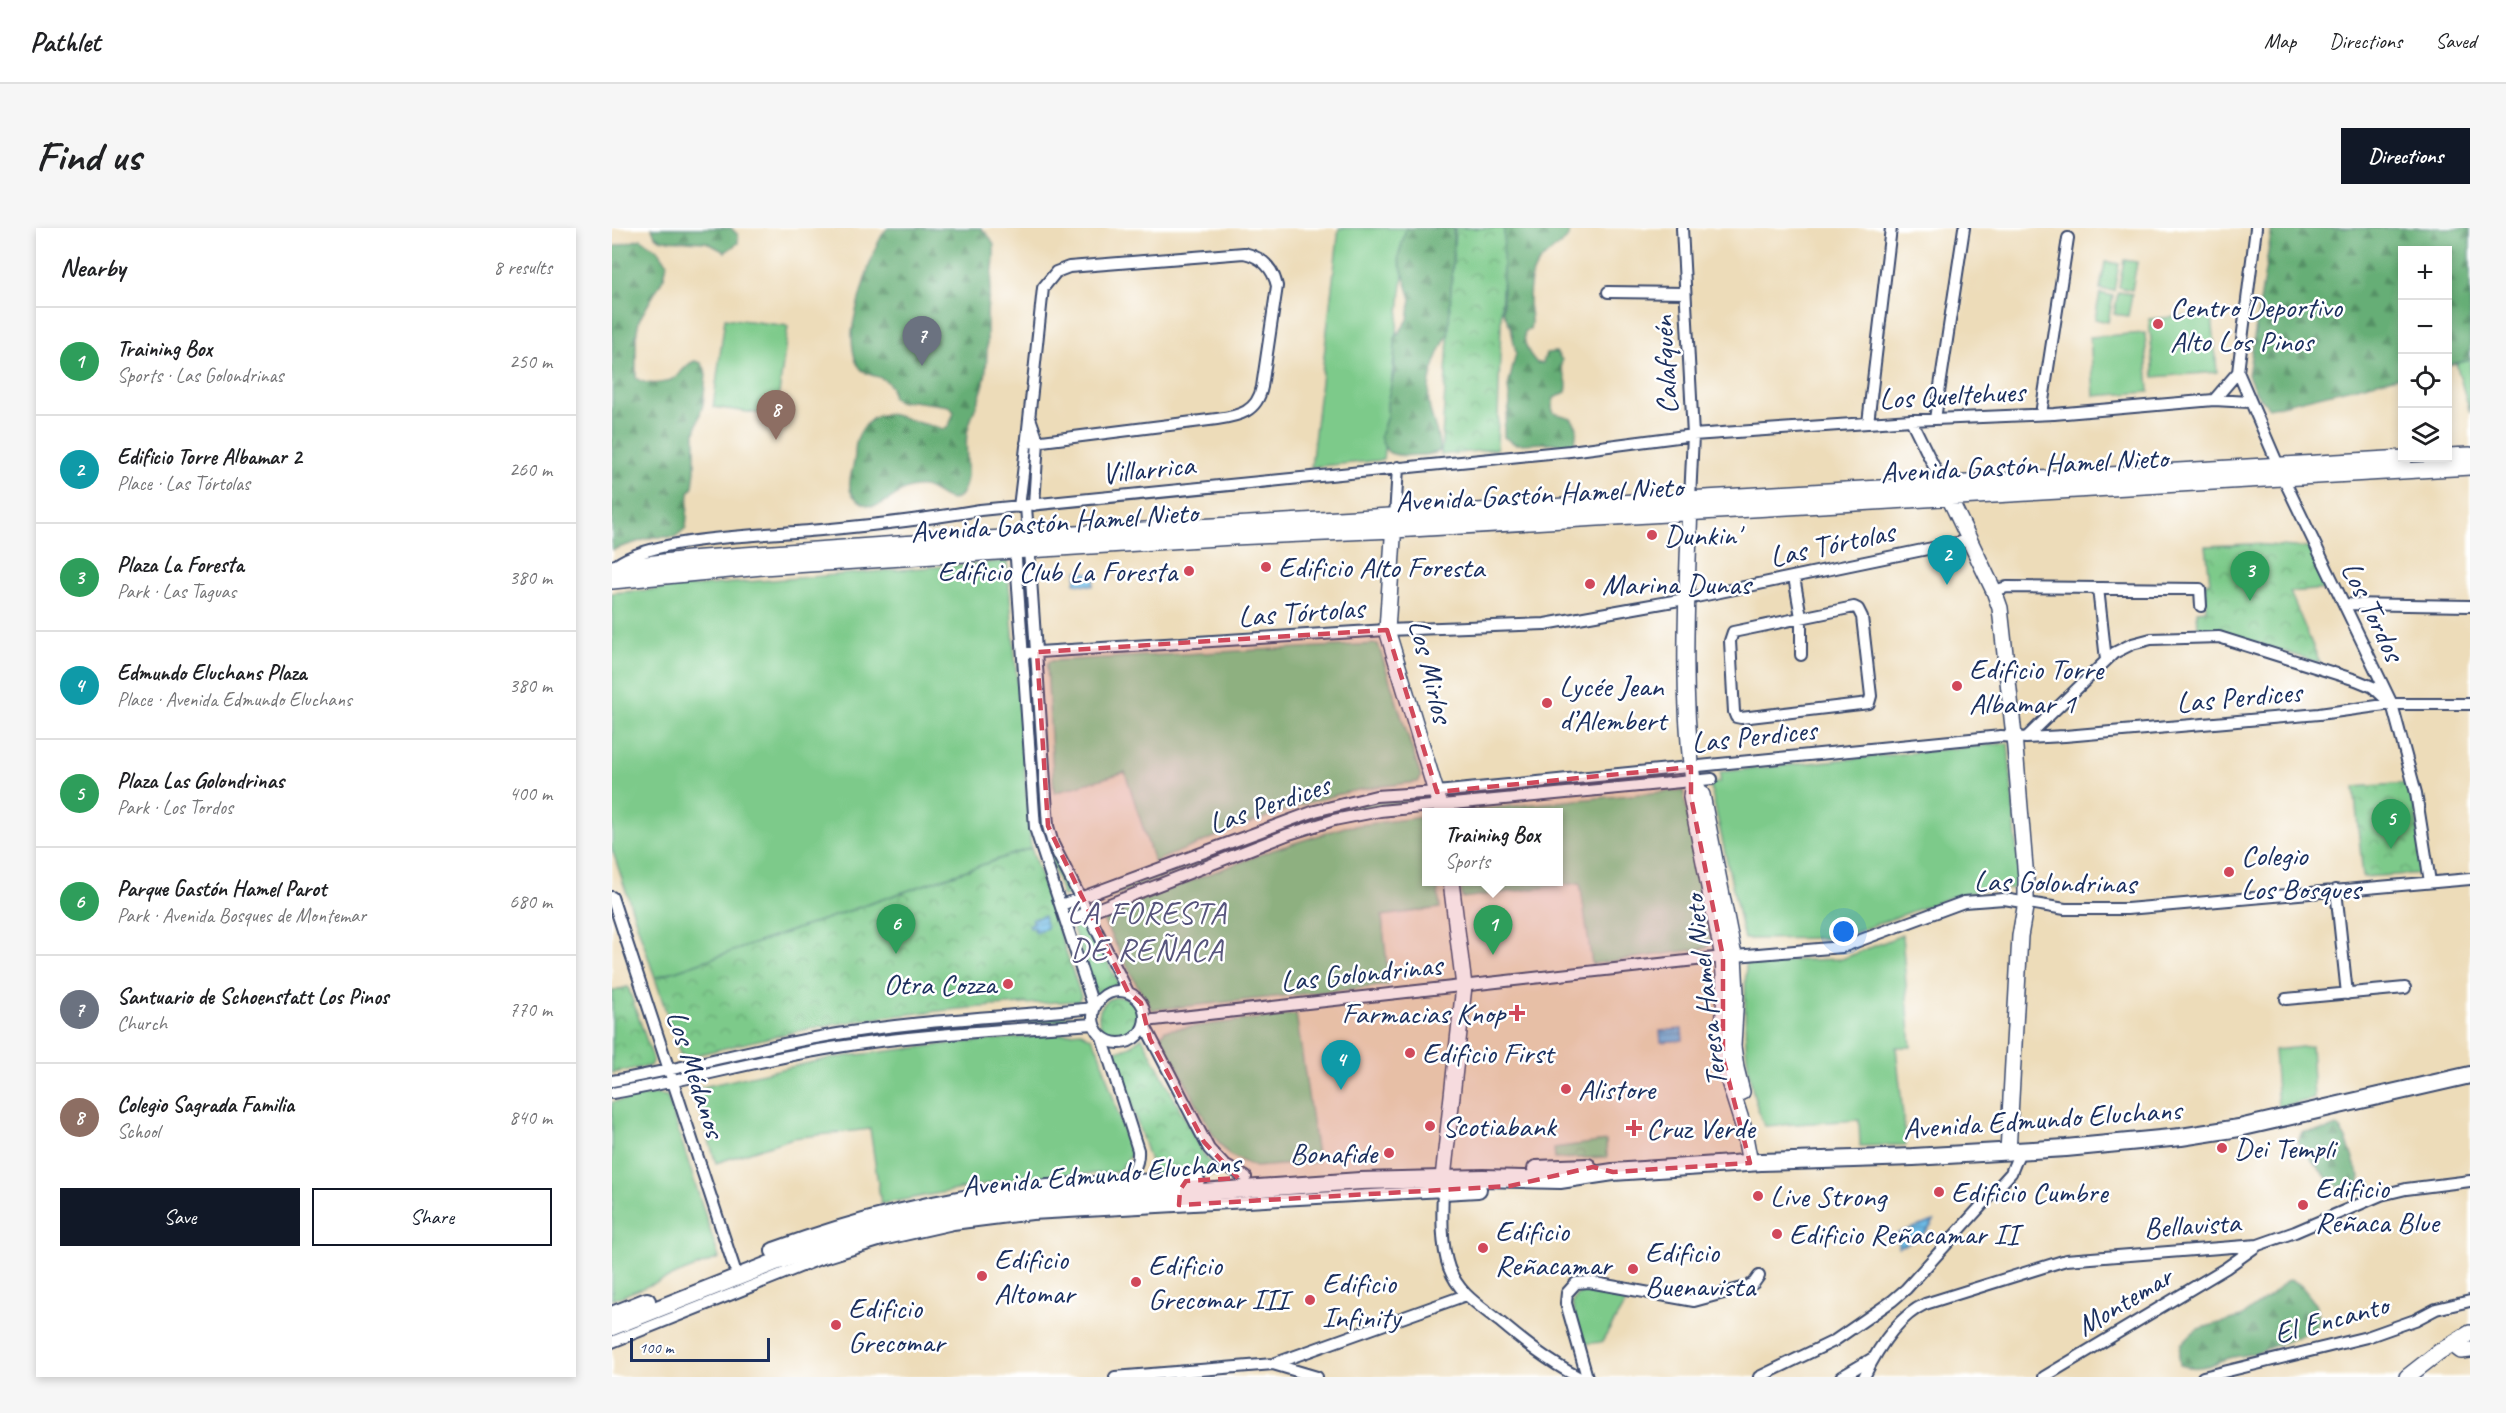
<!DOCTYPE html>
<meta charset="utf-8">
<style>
:root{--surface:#fff;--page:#f6f6f6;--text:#202124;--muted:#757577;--line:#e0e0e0;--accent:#111827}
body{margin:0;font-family:Caveat,sans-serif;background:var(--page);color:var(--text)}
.controls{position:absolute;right:18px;top:18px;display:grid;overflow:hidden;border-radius:0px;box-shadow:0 3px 9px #0003}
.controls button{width:54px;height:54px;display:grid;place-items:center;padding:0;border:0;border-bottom:2px solid var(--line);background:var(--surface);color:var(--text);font:30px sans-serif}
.scale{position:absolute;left:18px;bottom:15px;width:140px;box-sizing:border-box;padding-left:6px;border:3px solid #1b2f5e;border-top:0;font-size:16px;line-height:21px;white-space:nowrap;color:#1b2f5e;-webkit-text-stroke:4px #fff;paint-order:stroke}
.you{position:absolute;left:1232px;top:704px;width:21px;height:21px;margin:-15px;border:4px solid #fff;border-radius:50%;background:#1a73e8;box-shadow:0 0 0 9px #1a73e833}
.badge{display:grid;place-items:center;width:39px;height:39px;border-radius:50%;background:var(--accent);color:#fff;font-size:20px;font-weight:700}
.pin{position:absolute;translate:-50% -50px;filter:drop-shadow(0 2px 3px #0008)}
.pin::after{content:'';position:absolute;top:32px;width:21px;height:18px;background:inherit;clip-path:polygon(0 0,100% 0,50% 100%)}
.popup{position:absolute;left:810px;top:580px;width:141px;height:78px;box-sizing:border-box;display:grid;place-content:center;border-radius:0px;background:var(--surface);filter:drop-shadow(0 2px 4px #0005);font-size:20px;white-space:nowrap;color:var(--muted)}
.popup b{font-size:22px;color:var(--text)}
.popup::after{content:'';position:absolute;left:50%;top:100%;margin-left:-12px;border:12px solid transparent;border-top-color:var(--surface)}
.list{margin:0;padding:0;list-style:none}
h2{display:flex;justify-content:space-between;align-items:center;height:78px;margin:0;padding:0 24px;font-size:26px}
h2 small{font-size:20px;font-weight:400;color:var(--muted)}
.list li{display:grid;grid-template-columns:39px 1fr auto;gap:18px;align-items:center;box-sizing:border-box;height:108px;padding:0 24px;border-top:2px solid var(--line)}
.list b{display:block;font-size:22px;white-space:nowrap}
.list p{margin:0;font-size:20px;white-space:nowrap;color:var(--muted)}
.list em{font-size:20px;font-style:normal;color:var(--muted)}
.actions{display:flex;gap:12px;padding:18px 24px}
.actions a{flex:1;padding:14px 0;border:2px solid var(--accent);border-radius:0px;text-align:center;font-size:21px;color:var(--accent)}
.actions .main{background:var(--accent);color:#fff}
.icon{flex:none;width:33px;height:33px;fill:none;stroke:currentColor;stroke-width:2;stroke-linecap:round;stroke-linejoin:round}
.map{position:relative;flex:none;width:1858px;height:1149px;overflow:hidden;border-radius:0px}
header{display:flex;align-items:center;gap:36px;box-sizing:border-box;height:84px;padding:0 30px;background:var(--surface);border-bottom:2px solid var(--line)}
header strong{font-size:28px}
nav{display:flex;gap:33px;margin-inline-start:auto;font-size:21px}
.intro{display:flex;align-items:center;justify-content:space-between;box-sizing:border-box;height:144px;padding:0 36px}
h1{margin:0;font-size:42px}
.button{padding:15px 27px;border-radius:0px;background:var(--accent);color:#fff;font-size:21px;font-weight:700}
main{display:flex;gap:36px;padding:0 36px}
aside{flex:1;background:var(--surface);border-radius:0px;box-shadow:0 3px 9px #0003}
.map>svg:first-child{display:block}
.green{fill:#7dca8a;stroke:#4c7c74;stroke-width:1.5}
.forest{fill:url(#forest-firs);stroke:#406e6a;stroke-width:1.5}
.park{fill:url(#park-crowns);stroke:#4c7c74;stroke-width:1.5}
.water{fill:url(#water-rules);stroke:#4476a3;stroke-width:1.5}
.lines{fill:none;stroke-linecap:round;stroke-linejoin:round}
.street-casing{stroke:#3a496c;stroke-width:14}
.secondary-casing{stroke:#3a496c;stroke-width:18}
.primary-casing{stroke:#3a496c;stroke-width:20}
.street{stroke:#fff;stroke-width:10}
.secondary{stroke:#fff;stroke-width:15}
.primary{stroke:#fff;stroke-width:16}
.marked{fill:#d1495b;fill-opacity:0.2;stroke:#d1495b;stroke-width:4.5;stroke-dasharray:12 8;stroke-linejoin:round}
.poi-dot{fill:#d1495b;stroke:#fff;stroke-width:2}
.labels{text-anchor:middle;stroke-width:5;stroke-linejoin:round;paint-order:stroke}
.poi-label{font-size:30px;fill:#1b2f5e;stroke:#fff;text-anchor:start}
.street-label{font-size:30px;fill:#1b2f5e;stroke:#fff}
.neighbourhood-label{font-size:32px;letter-spacing:1.5px;fill:#57557d;stroke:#fff}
</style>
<header>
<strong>Pathlet</strong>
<nav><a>Map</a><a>Directions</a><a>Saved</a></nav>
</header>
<div class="intro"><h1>Find us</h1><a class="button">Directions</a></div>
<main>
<aside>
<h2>Nearby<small>8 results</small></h2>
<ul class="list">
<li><span class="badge" style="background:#2e9e5b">1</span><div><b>Training Box</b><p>Sports · Las Golondrinas</p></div><em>250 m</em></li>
<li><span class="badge" style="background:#0f9aa8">2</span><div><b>Edificio Torre Albamar 2</b><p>Place · Las Tórtolas</p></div><em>260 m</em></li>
<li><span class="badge" style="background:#2e9e5b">3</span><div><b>Plaza La Foresta</b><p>Park · Las Taguas</p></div><em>380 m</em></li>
<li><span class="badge" style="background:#0f9aa8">4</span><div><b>Edmundo Eluchans Plaza</b><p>Place · Avenida Edmundo Eluchans</p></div><em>380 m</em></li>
<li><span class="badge" style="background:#2e9e5b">5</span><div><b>Plaza Las Golondrinas</b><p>Park · Los Tordos</p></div><em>400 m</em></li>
<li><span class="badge" style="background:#2e9e5b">6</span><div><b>Parque Gastón Hamel Parot</b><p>Park · Avenida Bosques de Montemar</p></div><em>680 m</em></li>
<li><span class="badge" style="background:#6b7280">7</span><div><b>Santuario de Schoenstatt Los Pinos</b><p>Church</p></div><em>770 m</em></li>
<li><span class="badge" style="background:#8d6e63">8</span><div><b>Colegio Sagrada Familia</b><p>School</p></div><em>840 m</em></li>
</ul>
<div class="actions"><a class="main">Save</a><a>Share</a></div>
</aside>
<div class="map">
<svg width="1858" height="1149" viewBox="0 0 1858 1149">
<defs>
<pattern id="forest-firs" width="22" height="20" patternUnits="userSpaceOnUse" patternTransform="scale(1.5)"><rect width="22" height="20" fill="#66ae76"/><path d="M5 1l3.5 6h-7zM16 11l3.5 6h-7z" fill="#538e64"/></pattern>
<pattern id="park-crowns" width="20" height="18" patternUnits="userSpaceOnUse" patternTransform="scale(1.5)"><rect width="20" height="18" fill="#7dca8a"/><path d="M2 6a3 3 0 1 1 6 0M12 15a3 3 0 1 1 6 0" fill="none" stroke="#66a474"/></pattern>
<pattern id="water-rules" width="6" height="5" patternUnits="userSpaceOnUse" patternTransform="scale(1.5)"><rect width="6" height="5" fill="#6ebde8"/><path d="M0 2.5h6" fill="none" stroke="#5a9abf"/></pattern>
</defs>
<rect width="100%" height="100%" fill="#fff"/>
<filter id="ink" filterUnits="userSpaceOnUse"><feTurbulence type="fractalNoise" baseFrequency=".0167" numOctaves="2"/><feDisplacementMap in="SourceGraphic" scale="12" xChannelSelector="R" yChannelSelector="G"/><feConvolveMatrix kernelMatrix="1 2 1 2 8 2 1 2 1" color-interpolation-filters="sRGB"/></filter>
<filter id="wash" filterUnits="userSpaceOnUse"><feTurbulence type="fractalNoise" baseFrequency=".008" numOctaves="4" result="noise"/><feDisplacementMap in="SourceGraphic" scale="24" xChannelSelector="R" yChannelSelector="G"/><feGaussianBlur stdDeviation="1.35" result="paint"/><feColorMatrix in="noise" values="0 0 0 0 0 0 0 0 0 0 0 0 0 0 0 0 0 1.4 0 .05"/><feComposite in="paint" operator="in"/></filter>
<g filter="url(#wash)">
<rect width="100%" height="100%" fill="#eddcb9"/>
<path class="green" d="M727,0H796L771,232L699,239Z
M1512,32L1525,34L1520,62L1507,59Z
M1493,34L1507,36L1502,63L1488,61Z
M1506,64L1520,66L1516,88L1502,86Z
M1488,65L1501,68L1496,94L1483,91Z
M1600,86L1605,144L1542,149L1537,91Z
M113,90L176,98L164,188L101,179Z
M1533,105L1537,164L1482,168L1478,109Z
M1858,132V185L1844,135Z
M395,333L419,620L43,750L0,621V365Z
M414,349L419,417L417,418L415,417L410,350Z
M766,416L809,549L806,554C780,557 754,559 728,566C664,582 603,609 542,634L513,544L442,565L435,437L438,433Z
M419,429L445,634L460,665L451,668L427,598L416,430Z
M1396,515L1408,660L1371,662L1342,668L1228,710L1132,711L1098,556L1108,554V544Z
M1065,545L1066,549L835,572L833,570V568Z
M1071,562L1100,713L1095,720L980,736L968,655L850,670L848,654H947V584H840Z
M819,569V574L744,582L690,597L478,677L476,674L689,592L743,577L772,572Z
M811,589L815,592V654H825L828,680L770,688L777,757L540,782L526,759L491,692L494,685L658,623L733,599Z
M1290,707L1299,819H1284L1294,917L1248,918L1247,892L1152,898C1129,842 1133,793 1134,734L1230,731Z
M684,786L706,934L643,939L617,927L602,908L549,808L553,802Z
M473,787L474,792L399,796L278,807L71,846L197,815L278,802Z
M469,804L480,810L487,824L519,927L506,944L403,951L269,976L258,901L181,910L104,935L81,861L219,830L335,816Z
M1699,818L1702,871L1666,879L1662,822Z
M43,866L55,868L107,1030L0,1072V874Z
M970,1064L1015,1072L990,1114L971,1116L960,1076L963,1068Z"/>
<path class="forest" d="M40,0H119L126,7V15L113,24L94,14L50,12L43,8Z
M276,0H369C374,6 381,10 382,18C383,35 379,56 376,73C373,100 378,127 372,155C368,172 358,188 355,206C352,224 360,249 350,265C339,283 324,260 311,259C282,255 271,292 246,272C242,269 239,266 238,261C236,250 243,237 243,225C243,215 245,209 251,200C270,176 285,189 308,195C316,197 323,198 331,201L337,198L342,184L337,178L300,173L286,174L280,169C281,142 255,154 246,137C241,129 240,115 240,105C242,86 262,10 276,0Z
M794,0H842L837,104C825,127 812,156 818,182C822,197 827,207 828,223C820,228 787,229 778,225C772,222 770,214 768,208L775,188V174L782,145L783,110L796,92L799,71L786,30Z
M890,0H955L957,6L954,12C929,32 917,35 917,73C917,82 921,91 918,101L913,103C910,114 917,127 925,135H931L934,125L944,124L950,132L949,138C952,148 957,153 954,164L942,170L940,180L942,185L959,190L965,199L963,215L958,218L939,215L903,216L892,209V199L898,176L896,159L904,125L899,100L891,83Z
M1660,0H1858V132L1836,137V22H1790V148L1657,180L1644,165L1636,147Z
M29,11L47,23L55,35L52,49L27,92L24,108V150C35,158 53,157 65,148C72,142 74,136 83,133L89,135L93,141L94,148L91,176L83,204V242L81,259L77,265L74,300L63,309H41L0,322V19Z
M1724,898C1738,909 1739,933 1748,948L1746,959C1723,973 1698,927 1686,914L1690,904L1715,902Z
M1676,1052C1688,1053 1692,1062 1699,1070C1705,1078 1711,1092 1703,1100C1697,1105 1649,1124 1639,1126C1632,1128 1624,1128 1617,1130C1609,1132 1603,1136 1595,1138C1586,1140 1577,1140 1568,1137L1567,1130L1569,1116L1580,1105L1586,1101L1629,1089L1659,1067Z"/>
<path class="park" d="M843,0H892L885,221L829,227Z
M1640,316L1698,320L1715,361L1678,364L1708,435L1607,403L1586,401L1585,383L1594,382L1593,355L1598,354L1594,318Z
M1799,555L1813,645L1751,649L1742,559Z
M419,620L469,768L466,773C380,777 293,784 208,799C163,807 119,819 74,829L68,826L43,750Z
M474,691L507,757L495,759L484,768L460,698Z
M16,759L41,831L38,838L0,845V763Z
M487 789a20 20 0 1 1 40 0a20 20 0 1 1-40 0Z
M530,809L593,929L611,946L537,951L535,946L538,933L502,824L519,818Z
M994,913L995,929L943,931L942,920Z"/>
<path class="water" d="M465,343L483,346L481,358L463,355Z
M432,688L435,700L423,704L422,699L418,700L417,697L421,695L420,691Z
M1070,801L1071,812L1049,814L1048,803Z
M1322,993C1312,1008 1303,1014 1286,1019L1285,1005Z"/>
</g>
<g filter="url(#ink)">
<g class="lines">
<g class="street-casing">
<path id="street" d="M1070,0L1081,207L1078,271
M996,64L1073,65
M1626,144L1676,260L1780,476L1804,565L1818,654
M1626,144L1644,0
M1602,172L1638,174
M1429,186L1456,10
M418,190L426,213L422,277
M1323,191L1352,0
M1299,192L1331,257
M1256,195L1279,0
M414,278L436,598L441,616L516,764
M407,279C416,206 423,133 431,60L444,44L457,39L632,25C650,29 661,40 665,58L650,159C645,184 627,188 605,191L414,215
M783,289L786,239
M4,337C43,308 158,307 209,302C263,297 316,291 368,282L958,223L1081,207L1299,192L1442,186L1602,172L1626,144
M1182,349L1189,389V427
M1486,360L1494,432
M1382,363L1395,359L1588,361L1589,378
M1732,376L1858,378
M1242,379L1246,381L1250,389L1259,468L1257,475L1129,490L1124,489L1122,484L1118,413L1121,404Z
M411,425L775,402L933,396L1084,369L1359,312
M1414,510L1502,425L1520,416L1539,411L1607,409L1744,452L1761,459L1775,472
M1724,662L1735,766
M0,669L122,1039
M449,677L703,583L764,568L825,564L1389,508L1414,510L1453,508L1707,486L1780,476H1858
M454,693L677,606L722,592L768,583L1100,551
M481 789a26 26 0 1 1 52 0a26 26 0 1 1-52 0Z
M1674,771L1793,760
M533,793L1111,729L1230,719L1352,674L1392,671L1453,681H1515L1858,651
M532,796L597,921L612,937L634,949
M490,809L526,922C527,938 520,947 507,956
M0,853C72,841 142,820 214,808C303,792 393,789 482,780L423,600L403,317
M0,865C74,853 145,832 219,820C305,806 394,802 482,796
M0,1114L205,1032L270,1012L341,996L420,986L831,963C830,987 829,1017 837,1040C847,1066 867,1077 887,1093C913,1115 936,1133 966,1149
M661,1136L705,1149
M503,1149L661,1136L854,1067
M975,1149L954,1075L955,1065L964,1055L977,1054L1082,1073L1134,1059L1142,1055L1147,1048
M1147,1149L1222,1113L1280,1073L1294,1061L1399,945L1408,923
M1229,1149L1261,1130
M1252,1149C1265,1122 1285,1089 1313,1076L1454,1032L1646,1017L1683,1004L1769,967L1794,961L1858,953
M1432,1149L1614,1040L1646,1017
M1591,1149L1755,1109L1803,1092L1824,1081L1858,1073"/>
</g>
<g class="secondary-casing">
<path id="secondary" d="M1836,228L1858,227
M1333,261L1382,363L1388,380L1402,508L1414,651V674L1408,708L1396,924
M1078,276C1075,368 1069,461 1081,553L1079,569L1111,729L1113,766L1110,820L1113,841L1131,898L1138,935
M782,295L775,402L830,584
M0,340L77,331L287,316L1793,230
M0,353L150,339L621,309L782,302L1858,239
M1081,553L1090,567L1122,728L1124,765L1121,818L1124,840L1130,864
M831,950L852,758L839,654
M1843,1114L1845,1120L1849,1123L1858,1122
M1795,1149L1827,1124L1858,1105"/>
</g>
<g class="primary-casing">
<path id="primary" d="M924,941L976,939
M831,963L866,961
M162,1023C241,994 322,973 406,963C465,956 525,956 584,952
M0,1087L35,1073
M0,1099L161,1035L224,1014L322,989L389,978L748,953L871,950L948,952L1001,944L1149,934L1301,929L1454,920L1569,909L1627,900L1858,847"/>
</g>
<use href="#street" class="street"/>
<use href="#secondary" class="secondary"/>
<use href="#primary" class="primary"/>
</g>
</g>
<path class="marked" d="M775,402L825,564L1079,539V569L1111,729V830L1138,935L1001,944L981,939L898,958L567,977L568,962L574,953L626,950L592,914L538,811L529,775L516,764L436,598L425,424Z"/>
<g class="poi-dot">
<circle cx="1546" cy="96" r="6"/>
<circle cx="1040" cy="307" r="6"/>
<circle cx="654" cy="339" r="6"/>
<circle cx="577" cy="343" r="6"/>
<circle cx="978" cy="356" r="6"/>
<circle cx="1345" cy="458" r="6"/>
<circle cx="935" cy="475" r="6"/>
<circle cx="1617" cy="644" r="6"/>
<circle cx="396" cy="756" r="6"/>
<path d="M902 776h6v6h6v6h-6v6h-6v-6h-6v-6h6z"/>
<circle cx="798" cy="825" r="6"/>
<circle cx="954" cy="861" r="6"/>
<circle cx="818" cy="898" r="6"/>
<path d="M1019 891h6v6h6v6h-6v6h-6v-6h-6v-6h6z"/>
<circle cx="1610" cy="920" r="6"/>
<circle cx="777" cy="925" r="6"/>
<circle cx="1327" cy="964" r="6"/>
<circle cx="1146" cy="968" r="6"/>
<circle cx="1691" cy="977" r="6"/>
<circle cx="1165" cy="1006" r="6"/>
<circle cx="871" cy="1020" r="6"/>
<circle cx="1021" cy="1041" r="6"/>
<circle cx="370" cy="1048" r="6"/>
<circle cx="524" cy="1054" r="6"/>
<circle cx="698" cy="1072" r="6"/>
<circle cx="224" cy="1097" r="6"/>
</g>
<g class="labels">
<g class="poi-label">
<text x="1558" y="89">Centro Deportivo<tspan x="1558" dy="34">Alto Los Pinos</tspan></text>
<text x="1052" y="317">Dunkin'</text>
<text x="666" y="349">Edificio Alto Foresta</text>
<text x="565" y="353" text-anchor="end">Edificio Club La Foresta</text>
<text x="990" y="366">Marina Dunas</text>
<text x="1357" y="451">Edificio Torre<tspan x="1357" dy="34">Albamar 1</tspan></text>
<text x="947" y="468">Lycée Jean<tspan x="947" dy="34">d’Alembert</tspan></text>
<text x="1629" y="637">Colegio<tspan x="1629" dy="34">Los Bosques</tspan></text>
<text x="384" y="766" text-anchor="end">Otra Cozza</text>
<text x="893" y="795" text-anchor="end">Farmacias Knop</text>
<text x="810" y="835">Edificio First</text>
<text x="966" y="871">Alistore</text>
<text x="830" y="908">Scotiabank</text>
<text x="1034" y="910">Cruz Verde</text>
<text x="1622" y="930">Dei Templi</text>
<text x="765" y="935" text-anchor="end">Bonafide</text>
<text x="1703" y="970">Edificio<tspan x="1703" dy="34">Reñaca Blue</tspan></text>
<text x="1339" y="974">Edificio Cumbre</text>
<text x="1158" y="978">Live Strong</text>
<text x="883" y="1013">Edificio<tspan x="883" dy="34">Reñacamar</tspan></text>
<text x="1177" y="1016">Edificio Reñacamar II</text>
<text x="1033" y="1034">Edificio<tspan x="1033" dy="34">Buenavista</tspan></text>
<text x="382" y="1041">Edificio<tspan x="382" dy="34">Altomar</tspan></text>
<text x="536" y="1047">Edificio<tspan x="536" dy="34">Grecomar III</tspan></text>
<text x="710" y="1065">Edificio<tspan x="710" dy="34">Infinity</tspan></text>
<text x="236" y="1090">Edificio<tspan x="236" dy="34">Grecomar</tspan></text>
</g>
<g class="street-label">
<text transform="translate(1053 137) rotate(-93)" y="10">Calafquén</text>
<text transform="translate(1340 167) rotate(-3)" y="10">Los Queltehues</text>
<text transform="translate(1412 237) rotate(-3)" y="10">Avenida Gastón Hamel Nieto</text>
<text transform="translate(536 241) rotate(-6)" y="10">Villarrica</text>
<text transform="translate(927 266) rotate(-3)" y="10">Avenida Gastón Hamel Nieto</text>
<text transform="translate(442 294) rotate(-4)" y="10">Avenida Gastón Hamel Nieto</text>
<text transform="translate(1220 316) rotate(-12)" y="10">Las Tórtolas</text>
<text transform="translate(1761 383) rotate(64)" y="10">Los Tordos</text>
<text transform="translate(689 384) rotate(-4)" y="10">Las Tórtolas</text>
<text transform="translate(819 443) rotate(76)" y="10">Los Mirlos</text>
<text transform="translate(1627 469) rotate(-5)" y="10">Las Perdices</text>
<text transform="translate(1142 508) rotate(-6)" y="10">Las Perdices</text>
<text transform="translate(657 576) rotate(-19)" y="10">Las Perdices</text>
<text transform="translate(1443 654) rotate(1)" y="10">Las Golondrinas</text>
<text transform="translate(749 745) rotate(-6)" y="10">Las Golondrinas</text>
<text transform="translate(1093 763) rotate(-97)" y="10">Teresa Hamel Nieto</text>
<text transform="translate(84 846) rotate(72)" y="10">Los Médanos</text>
<text transform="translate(1430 891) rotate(-4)" y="10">Avenida Edmundo Eluchans</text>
<text transform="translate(489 946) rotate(-5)" y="10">Avenida Edmundo Eluchans</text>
<text transform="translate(1580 997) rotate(-4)" y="10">Bellavista</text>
<text transform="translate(1512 1073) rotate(-31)" y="10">Montemar</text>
<text transform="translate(1719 1091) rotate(-15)" y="10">El Encanto</text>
</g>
<g class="neighbourhood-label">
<text x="535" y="695">LA FORESTA<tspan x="535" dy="37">DE REÑACA</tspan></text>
</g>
</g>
</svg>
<div class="controls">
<button>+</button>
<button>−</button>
<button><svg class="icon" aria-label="locate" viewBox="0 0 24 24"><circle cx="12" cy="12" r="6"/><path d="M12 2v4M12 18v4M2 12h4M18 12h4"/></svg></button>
<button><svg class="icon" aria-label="layers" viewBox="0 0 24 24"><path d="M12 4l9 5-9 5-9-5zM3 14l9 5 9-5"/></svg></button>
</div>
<div class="scale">100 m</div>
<div class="you"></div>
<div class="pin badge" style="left:881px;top:727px;background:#2e9e5b">1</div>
<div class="popup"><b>Training Box</b>Sports</div>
<div class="pin badge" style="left:1335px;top:357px;background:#0f9aa8">2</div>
<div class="pin badge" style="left:1638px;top:373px;background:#2e9e5b">3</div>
<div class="pin badge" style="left:729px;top:862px;background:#0f9aa8">4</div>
<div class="pin badge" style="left:1779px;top:621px;background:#2e9e5b">5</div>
<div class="pin badge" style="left:284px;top:726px;background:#2e9e5b">6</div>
<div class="pin badge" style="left:310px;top:138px;background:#6b7280">7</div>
<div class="pin badge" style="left:164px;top:212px;background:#8d6e63">8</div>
</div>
</main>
